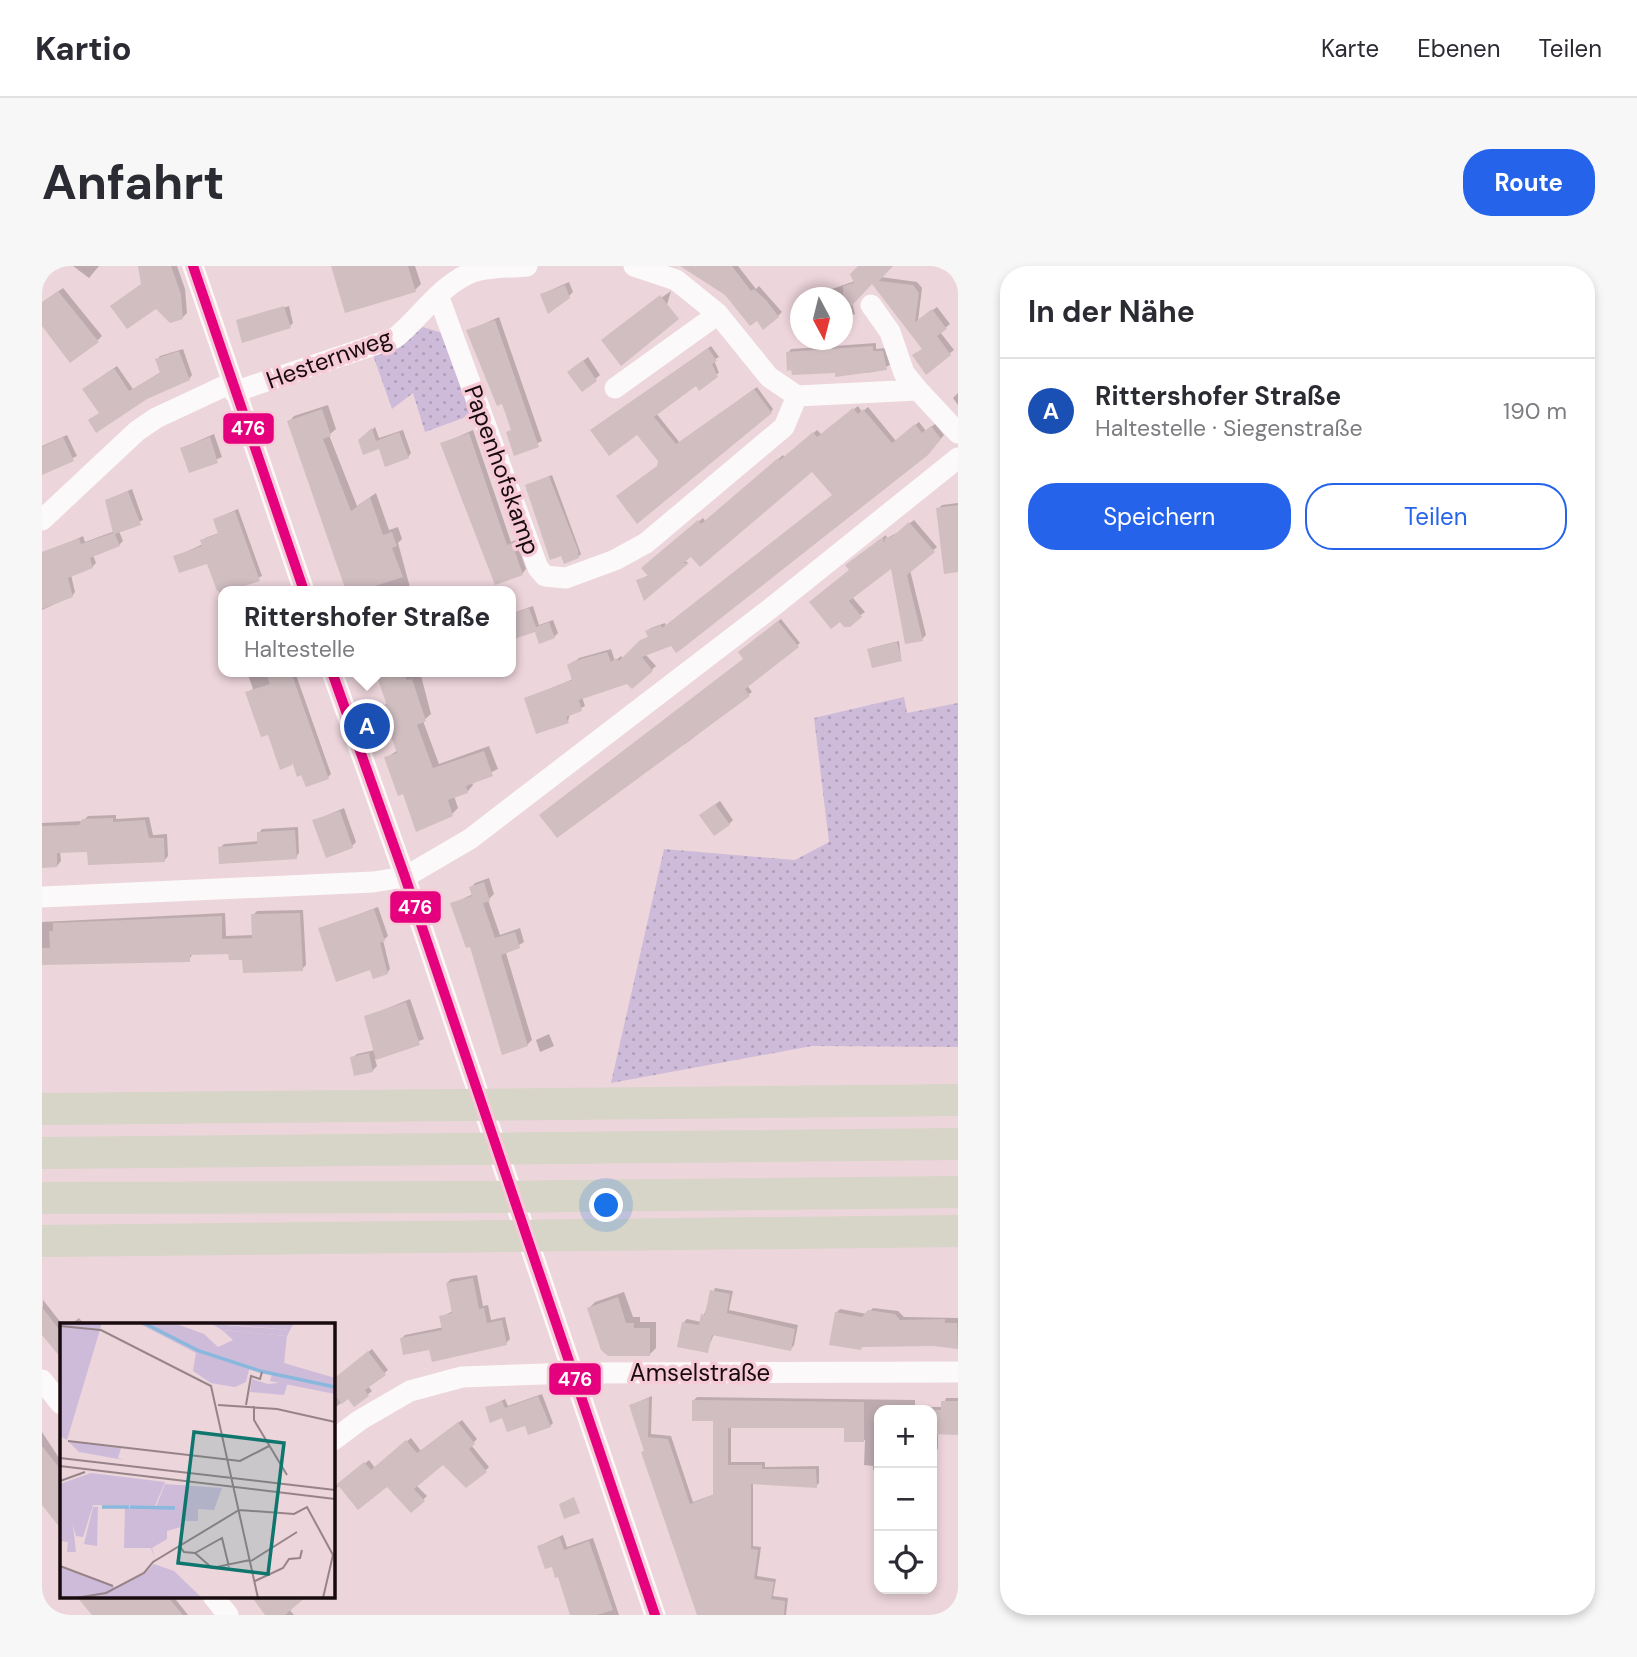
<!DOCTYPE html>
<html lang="de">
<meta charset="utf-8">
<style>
:root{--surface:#fff;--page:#f7f7f7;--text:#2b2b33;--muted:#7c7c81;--line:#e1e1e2;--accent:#2563eb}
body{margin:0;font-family:"DM Sans",sans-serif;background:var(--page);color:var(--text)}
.controls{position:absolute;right:21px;bottom:21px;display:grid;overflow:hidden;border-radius:14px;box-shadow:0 4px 10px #0003}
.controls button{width:63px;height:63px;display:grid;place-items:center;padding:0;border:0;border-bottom:2px solid var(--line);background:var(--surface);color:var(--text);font:35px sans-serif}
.compass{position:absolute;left:748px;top:21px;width:63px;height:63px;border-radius:50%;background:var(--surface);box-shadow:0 4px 10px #0003;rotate:173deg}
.you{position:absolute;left:565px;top:940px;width:24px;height:24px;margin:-18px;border:5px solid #fff;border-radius:50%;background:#1a73e8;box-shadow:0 0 0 10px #1a73e833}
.badge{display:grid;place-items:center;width:46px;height:46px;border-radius:50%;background:var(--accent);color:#fff;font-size:23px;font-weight:700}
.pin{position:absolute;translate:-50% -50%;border:4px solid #fff;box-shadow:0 2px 7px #0006}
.popup{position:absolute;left:176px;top:320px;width:298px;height:91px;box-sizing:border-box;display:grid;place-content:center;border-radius:14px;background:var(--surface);filter:drop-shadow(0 2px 5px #0005);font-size:23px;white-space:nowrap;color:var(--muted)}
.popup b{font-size:26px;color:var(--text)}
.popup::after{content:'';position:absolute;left:50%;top:100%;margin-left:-14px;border:14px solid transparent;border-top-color:var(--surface)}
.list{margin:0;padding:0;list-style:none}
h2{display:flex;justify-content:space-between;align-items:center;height:91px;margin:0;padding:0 28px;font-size:30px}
h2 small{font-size:23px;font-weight:400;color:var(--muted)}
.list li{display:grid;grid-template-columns:46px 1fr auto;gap:21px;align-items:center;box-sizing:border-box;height:105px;padding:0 28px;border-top:2px solid var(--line)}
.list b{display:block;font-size:26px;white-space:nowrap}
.list p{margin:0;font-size:23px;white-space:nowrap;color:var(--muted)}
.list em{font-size:23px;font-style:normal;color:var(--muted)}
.actions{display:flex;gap:14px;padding:21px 28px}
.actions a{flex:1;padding:16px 0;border:2px solid var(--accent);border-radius:28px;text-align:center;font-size:24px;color:var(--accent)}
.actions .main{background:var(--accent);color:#fff}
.icon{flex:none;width:38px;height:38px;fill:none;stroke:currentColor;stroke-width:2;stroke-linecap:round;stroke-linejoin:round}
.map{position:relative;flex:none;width:916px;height:1349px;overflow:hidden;border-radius:28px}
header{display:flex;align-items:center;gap:42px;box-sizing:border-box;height:98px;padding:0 35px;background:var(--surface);border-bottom:2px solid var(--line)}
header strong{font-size:33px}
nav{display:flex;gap:38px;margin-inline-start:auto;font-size:24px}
.intro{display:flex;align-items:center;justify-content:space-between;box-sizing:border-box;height:168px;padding:0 42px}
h1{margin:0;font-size:49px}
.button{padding:18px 32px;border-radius:28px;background:var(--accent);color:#fff;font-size:24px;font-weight:700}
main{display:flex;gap:42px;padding:0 42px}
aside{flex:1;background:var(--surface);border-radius:28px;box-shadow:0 4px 10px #0003}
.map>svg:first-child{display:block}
.grass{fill:url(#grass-dots)}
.shadow{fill:#0003}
.building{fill:#d0bec1}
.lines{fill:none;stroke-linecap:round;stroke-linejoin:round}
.minor{stroke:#fcf9fa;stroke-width:21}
.highway{stroke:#d6d5c7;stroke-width:32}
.bus-1-casing{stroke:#f6cbd7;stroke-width:16}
.bus-1{stroke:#e5007d;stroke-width:10}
.labels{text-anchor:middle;stroke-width:7;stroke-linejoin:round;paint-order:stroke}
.street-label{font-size:24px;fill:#180b0f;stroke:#f6cbd7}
.inset-river{fill:none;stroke:#8ab8dd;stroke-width:3.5}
.inset-road{fill:none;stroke:#978489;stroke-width:2}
.view{fill:#0f766e;fill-opacity:0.15;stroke:#0f766e;stroke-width:3.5}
.inset-edge{fill:none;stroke:#180b0f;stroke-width:3.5}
.line-badge{stroke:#f6cbd7;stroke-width:2.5}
.badge-label{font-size:19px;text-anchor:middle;font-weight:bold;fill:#fff}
</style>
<header>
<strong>Kartio</strong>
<nav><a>Karte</a><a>Ebenen</a><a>Teilen</a></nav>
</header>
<div class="intro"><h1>Anfahrt</h1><a class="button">Route</a></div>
<main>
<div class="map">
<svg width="916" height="1349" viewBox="0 0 916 1349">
<defs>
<pattern id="grass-dots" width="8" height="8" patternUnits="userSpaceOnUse" patternTransform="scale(1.75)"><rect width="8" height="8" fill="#cebbd9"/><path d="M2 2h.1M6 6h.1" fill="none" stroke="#b09fb9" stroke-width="1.8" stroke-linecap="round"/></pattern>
</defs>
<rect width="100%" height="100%" fill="#ecd5db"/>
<path class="grass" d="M381,61L400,67L432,148L383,166L371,127L350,143L331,89Z
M862,431L865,447L916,437V781L770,780L569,817L622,583L753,594L787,576L772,452Z"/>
<path class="shadow" d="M31,0H57L47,12Z
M97,0H135L143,23L145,47L141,51L114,40L101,17Z
M291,0H373L379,18L373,24Z
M659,0H696L714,23L717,20L740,46L736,50Z
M819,0H849L839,11L875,16L880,22L876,55L895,41L908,58L898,66L912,84L884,106L881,82L830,16L810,36L813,48L800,54V32H783L781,26L813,15Z
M527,16L531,26L527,30L500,28Z
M21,22L60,70L56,74L0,57V37Z
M629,25L619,59L565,70Z
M247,40L251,57L248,60L197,55Z
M457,51L500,175L474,187L466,167L470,163L461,136L426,65Z
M834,77V83L844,82L848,99L832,106L795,109V106L746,87L749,83Z
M669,80L677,91L672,94L677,107L654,117L614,147L638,177L715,121L731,143L729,146L617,200V195L596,166L553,162Z
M141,83L150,109L147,113L58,146L46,120L75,100L91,123L119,106L115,94L118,90Z
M546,91L558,109L541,123L532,102Z
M916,127V139L911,132Z
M286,139L294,163L287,169L315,240L334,227L347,264L356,261L360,273L356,277L369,325H306L247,156L252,150Z
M816,140L820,146L826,141L854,175L877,156L884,165L893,158L902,169L889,184L630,378L603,388L614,400L590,421L586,416L540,431L543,440L528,448L526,455L484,433L531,413L527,400L537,392L569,383L573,395L579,390L581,392L607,370L605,365L609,362L623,357L624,360L792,229L771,204L649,288L641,295L646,296L603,332L596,315L607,309L605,299L661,252L664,256L741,189L743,192L775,164L780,169Z
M333,161L337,172L361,164L369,187L366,191L318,175Z
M431,164L469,276L474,274L484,303L480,308L400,178Z
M172,168L180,191L148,205L140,182Z
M25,169L35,190L0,207V180Z
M510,209L539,288L536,291L485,220Z
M90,223L101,254L77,265L81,275L77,279L51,289L54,297L50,301L29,309L33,326L30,330L0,344V307L15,282L41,270L43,276L73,265L65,234Z
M916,237V304L896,243L900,239Z
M196,243L220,310L198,320V325H182V338L166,296L133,291L161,278L163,272L177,267L173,253Z
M872,254L895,281L868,304L884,369L880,373L850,300L810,331L823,346L803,360L809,296L844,269L845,272L857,266Z
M491,340L497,359L511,354L516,367L512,371L494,364L473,371L468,348Z
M739,353L758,377L705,419L710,426L707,428L642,479L703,393L701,383Z
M857,375L859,393L827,384L829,382Z
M205,406H253L289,508L286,511L251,495L249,498L205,427L211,423Z
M335,406H378L389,448L381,455L397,498L447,480L456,503L430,516L431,519L426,525L412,530L416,542L410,548L362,526L344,492L356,484L341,441L346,436Z
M678,535L691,554L687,558L664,545Z
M302,542L314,576L310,580L272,555Z
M74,549V553L107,551L111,569L125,568L126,590L122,595L47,584L18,585L19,595L15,600H0V557L41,555L46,550Z
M256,561L257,587L254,591L178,582L182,578L217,575V567L220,563Z
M447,612L452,628L446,634L458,669L478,662L482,676L464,687L490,774L485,779L429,679L410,638L431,628L429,622L433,617Z
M336,641L346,670L341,674L348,703L345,707L329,702L278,663Z
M261,644L264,699L260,703L188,686L151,687L147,694L0,697V656L183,647L184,670L212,669L211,649L215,645Z
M368,733L382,773L333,793L335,800L330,805L310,792L315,788L333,784L324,751Z
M507,768L512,780L498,786L494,774Z
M435,1009L441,1040L446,1039L449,1054L463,1051L468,1073L464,1077L389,1082L359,1073L363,1069L402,1061L399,1051L411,1045L405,1017L409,1013Z
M673,1022L691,1025L687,1044L756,1059L752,1079L749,1083L672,1068L665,1085L641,1057L645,1053L659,1056Z
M582,1026L591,1051H598V1056H614V1082L607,1089L547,1042L553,1036Z
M1,1034L20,1058L19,1090L0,1067Z
M831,1042L856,1045L862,1051L916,1052V1081L891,1078L794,1047L798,1043L825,1048Z
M37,1052L42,1058H29Z
M330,1083L346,1104L326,1120L330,1125L313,1139L307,1131L290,1144V1115Z
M500,1128L511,1157L508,1160L484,1158L445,1142L463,1133L466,1140Z
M610,1130L609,1168L629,1170L651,1236L673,1228V1153L652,1134L655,1131L873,1134V1141H901L904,1132H916V1167L896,1166V1183L890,1186V1144H837V1204H831V1200L822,1199L823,1174H803L804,1161L689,1160V1196H723V1201L777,1200V1217L774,1220L711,1217V1280L719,1281L715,1310L734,1313L731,1330L746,1332L744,1349H657L601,1186L604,1183L589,1139Z
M420,1154L435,1173L429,1179L447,1201L444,1204L401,1197L374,1219L385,1230L370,1244L345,1219H298L290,1226V1213L296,1220L327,1194L333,1202L369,1172L379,1185Z
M0,1166L19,1195V1260L0,1236Z
M521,1269L525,1281L551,1272L577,1349H530L517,1309L497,1280Z
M42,1330H131L146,1349H52L39,1333Z
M211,1330H249L255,1337L247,1343L252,1349H226Z"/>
<path class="building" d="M96,0H129L139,28L141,53L128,57L114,43L85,63L68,40L99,18Z
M289,0H366L374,26L303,47Z
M638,0H690L709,25L712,23L724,34L737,51L721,64L715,55L708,60L683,29Z
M816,0H851L837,15L871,19L877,27L873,56L890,43L905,63L895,70L909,89L884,109L870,89L880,83L830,18L801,49V20L812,17L808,8Z
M523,19L528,32L506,48L498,28Z
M16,25L57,76L28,97L0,60V36Z
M618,29L637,53L579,100L559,74Z
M242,40L249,62L200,77L194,54Z
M453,54L497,181L472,190L464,166L469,164L460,138L455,140L424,64Z
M831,80V85H841L845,104L793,111V107L750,109L749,104L745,105L744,86Z
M666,82L675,95L670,98L676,111L657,125L654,120L612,151L634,178L712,123L730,147L595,258L574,230L615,200L616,195L595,169L567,190L548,164Z
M137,85L148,114L105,133L54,167L46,154L57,147L40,123L72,102L87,125L118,107L113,93Z
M541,94L555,115L540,126L525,106Z
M811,142L816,148L821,143L850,177L873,158L880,167L889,160L899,173L886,189L641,382L634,387L629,380L600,391L611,405L590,423L585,418L537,434L540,445L524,451L527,457L494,468L482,432L530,414L525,399L532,395L565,386L569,396L574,392L577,395L598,374L606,371L603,365L619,359L620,362L790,229L770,206L658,301L649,291L641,297H647L602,335L594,314L606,310L599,302L656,254L659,258L736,192L738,194L771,166L775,171Z
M280,143L289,170L281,173L309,245L328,231L341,269L350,266L355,280L350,282L361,311L318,325H304L245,155Z
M330,162L334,175L357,166L367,192L343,201L337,183L321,189L316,174Z
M427,167L465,279L470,277L481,309L453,319L398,177Z
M21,171L32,195L0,209V181Z
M168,171L176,197L147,207L138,182Z
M507,210L536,284L537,292L522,298L519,290L508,294L483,219Z
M86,225L99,259L73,268L78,280L48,292L51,302L26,312L31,331L0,343V286L37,272L39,278L71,267L63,234Z
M916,239V306L902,308L894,242Z
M193,245L218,315L196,322L197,325H175L165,298L137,307L131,290L160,280L158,274L176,268L171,253Z
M867,256L893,286L865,309L881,375L863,378L849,303L807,335L820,351L808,361H802L798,356L789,363L767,336L807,304L803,299L841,271L842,278L843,272L851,270Z
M487,342L494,361L507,356L513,372L497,378L493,366L472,373L468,348Z
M736,355L757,381L703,423L708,430L515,572L497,549L701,393L696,386Z
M855,376L860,395L830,402L825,383Z
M223,406H249L287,513L264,521L259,509L255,511L250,496V499L238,504L226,469L219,471L203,426L228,418Z
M333,406H362L365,414L370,413L384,455L375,459L391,502L442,485L451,510L424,520L426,527L406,534L411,550L374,566L361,528L356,530L342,491L355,487L339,441L345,439Z
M673,538L688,559L672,570L657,549Z
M298,545L311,582L284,592L270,554Z
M71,552V556L103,554L107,572H122L123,596L46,599L45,586L15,587V601L0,602V560L37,559L40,553Z
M253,564L255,593L177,598L176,581L215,578V566Z
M442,616L448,635L441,637L453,672L473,666L478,682L459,689L486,780L460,789L428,681L424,682L408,637L430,630L427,621Z
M332,643L343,675L338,677L346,708L331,713L328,704L294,716L276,662Z
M258,647L261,705L201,707L200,694H187L186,688L148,689V696L0,699V682H8L7,665H11V657L180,650V673L210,672L209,648Z
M364,736L378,779L334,794L322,750Z
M327,787L331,806L312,810L308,791Z
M431,1012L437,1043L442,1042L445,1057L460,1054L465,1079L390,1096L387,1084L361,1089L358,1072L400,1064L397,1050L410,1047L404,1017Z
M668,1024L688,1028L685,1047L753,1063L749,1085L670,1069L666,1087L635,1081L640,1056L657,1059L659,1048L663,1049Z
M576,1031L584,1057H592V1062H608V1090H566L559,1084L545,1042Z
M0,1041L19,1066V1092L0,1069Z
M826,1044L853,1048L858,1054L903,1053V1057H915L916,1083L891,1080L820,1081L819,1084L787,1079L793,1046L820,1051Z
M326,1085L344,1109L323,1124L327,1130L312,1141L306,1133L300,1138L290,1126V1114Z
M496,1130L509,1161L486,1169L483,1160L465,1166L460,1152L448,1157L443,1141L460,1135L463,1142Z
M607,1132L606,1171L626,1173L648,1238L671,1229V1155H650V1134L822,1136V1176H802V1162H686V1199H720V1203H774L775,1222L709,1218V1283L716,1284L712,1313L732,1316L729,1333L743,1335L742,1349H655L599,1186L602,1185L587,1139Z
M899,1135H916V1169L890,1168V1144H899Z
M416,1156L433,1178L427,1183L445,1206L424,1222L401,1199L372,1223L383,1235L369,1247L345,1221L316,1244L295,1218L322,1196L329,1204L364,1174L375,1187Z
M0,1180L19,1204V1263L0,1239Z
M532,1231L538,1247L522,1253L517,1238Z
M518,1272L522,1284L547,1275L571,1344L555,1349H528L516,1311L513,1312L510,1301L503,1303L495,1280Z
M34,1330H125L141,1349H50Z
M209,1330H265L243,1349H223Z"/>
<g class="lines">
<path class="minor" d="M151,0L262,325
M592,0L634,14L676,48L727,111L755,130L876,124L916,167
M396,29L496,302L503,310L524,312L573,294L604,277L742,161L755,130
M829,39L848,66L862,107L876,124
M573,122L676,48
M192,126L353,72C378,52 396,22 426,8C442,0 468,2 485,0
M0,254L95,165L114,152L189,117
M290,406L363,611L613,1349
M0,631L331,616L363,611L428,573L729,342L916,192
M0,1114L19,1138
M290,1175L318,1154L368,1125L420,1111L530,1107L916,1106
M171,1330L186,1349"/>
<path class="highway" d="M0,843L916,834
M0,887L916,878
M0,932L447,931L916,926
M0,975L916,965"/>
<g class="bus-1-casing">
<path id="bus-1" d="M151,0L262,325
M290,406L363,611L613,1349"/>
</g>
<use href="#bus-1" class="bus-1"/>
</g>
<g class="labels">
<g class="street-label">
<text transform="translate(287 93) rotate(-20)" y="8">Hesternweg</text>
<text transform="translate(460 204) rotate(70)" y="8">Papenhofskamp</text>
<text x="658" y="1115">Amselstraße</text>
</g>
</g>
<g transform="translate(18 1057)">
<rect width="275" height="275" fill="#ecd5db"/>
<path d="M78,0H114L110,7L140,23L191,38L186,59L175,64L151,60L133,48L136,30ZM152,1L230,7L227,13L162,7ZM192,56L208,61L228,59L224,72L190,69ZM105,161L162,165L154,187L138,186V198H121V204L107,208V216L92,225L95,236L91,225H64L65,184H96ZM0,184H8L12,193L16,229H7L8,219L0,218ZM33,184H38L37,223L24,221Z" fill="#cebbd9"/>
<path d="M0,0H42L7,117L0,113ZM114,0L144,11L158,24L173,17L162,7L227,13L224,40L275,55V71L210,58L212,51L187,44L190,38L140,24L109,7ZM152,0H234L230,7ZM8,118L61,125L58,135L64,137L19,129ZM31,150L105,159L95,183L33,182L23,214L16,213L8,184H0V161ZM94,241L114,248L142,275H0V244L55,264L84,251Z" fill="#cebbd9"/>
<path class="inset-river" d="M84,0L139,28L200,48L275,64M42,184H69M70,184L115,185"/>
<path class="inset-road" d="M0,3L41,7L151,63L198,275M158,82L217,86L275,99M186,82L191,53L200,56L202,49M194,83V97L227,152M8,118L180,138L209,123M0,135L275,167M0,143L275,176M0,158L25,149M119,223L124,229L135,230L152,245L190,237M135,230L162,215L169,244M191,238L237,209M0,243L53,263M195,258L223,245L229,236L240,235L242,227M16,275L46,270L84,250L93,239L179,187L234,191L247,184L273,232L263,275"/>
<path class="view" d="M134,109L224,120L208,251L118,240Z"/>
<rect width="275" height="275" class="inset-edge"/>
</g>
<g class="line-badge">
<rect x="180" y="146" width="53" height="33" rx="7" fill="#e5007d"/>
<rect x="347" y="624" width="53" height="34" rx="7" fill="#e5007d"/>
<rect x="506" y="1096" width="54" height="34" rx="7" fill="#e5007d"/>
</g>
<g class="badge-label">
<text x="206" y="169">476</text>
<text x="373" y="648">476</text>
<text x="533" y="1120">476</text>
</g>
</svg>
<div class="controls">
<button>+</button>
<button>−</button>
<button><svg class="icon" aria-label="locate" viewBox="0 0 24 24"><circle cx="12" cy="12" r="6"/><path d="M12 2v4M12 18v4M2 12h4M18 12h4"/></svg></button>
</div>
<svg class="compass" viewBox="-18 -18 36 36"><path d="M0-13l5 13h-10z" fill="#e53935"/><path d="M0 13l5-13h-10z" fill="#7c7c81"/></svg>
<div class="you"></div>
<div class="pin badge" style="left:325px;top:460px;background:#1a4fb4">A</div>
<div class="popup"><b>Rittershofer Straße</b>Haltestelle</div>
</div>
<aside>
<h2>In der Nähe<small></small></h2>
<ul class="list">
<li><span class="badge" style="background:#1a4fb4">A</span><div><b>Rittershofer Straße</b><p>Haltestelle · Siegenstraße</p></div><em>190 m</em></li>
</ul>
<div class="actions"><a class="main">Speichern</a><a>Teilen</a></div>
</aside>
</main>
